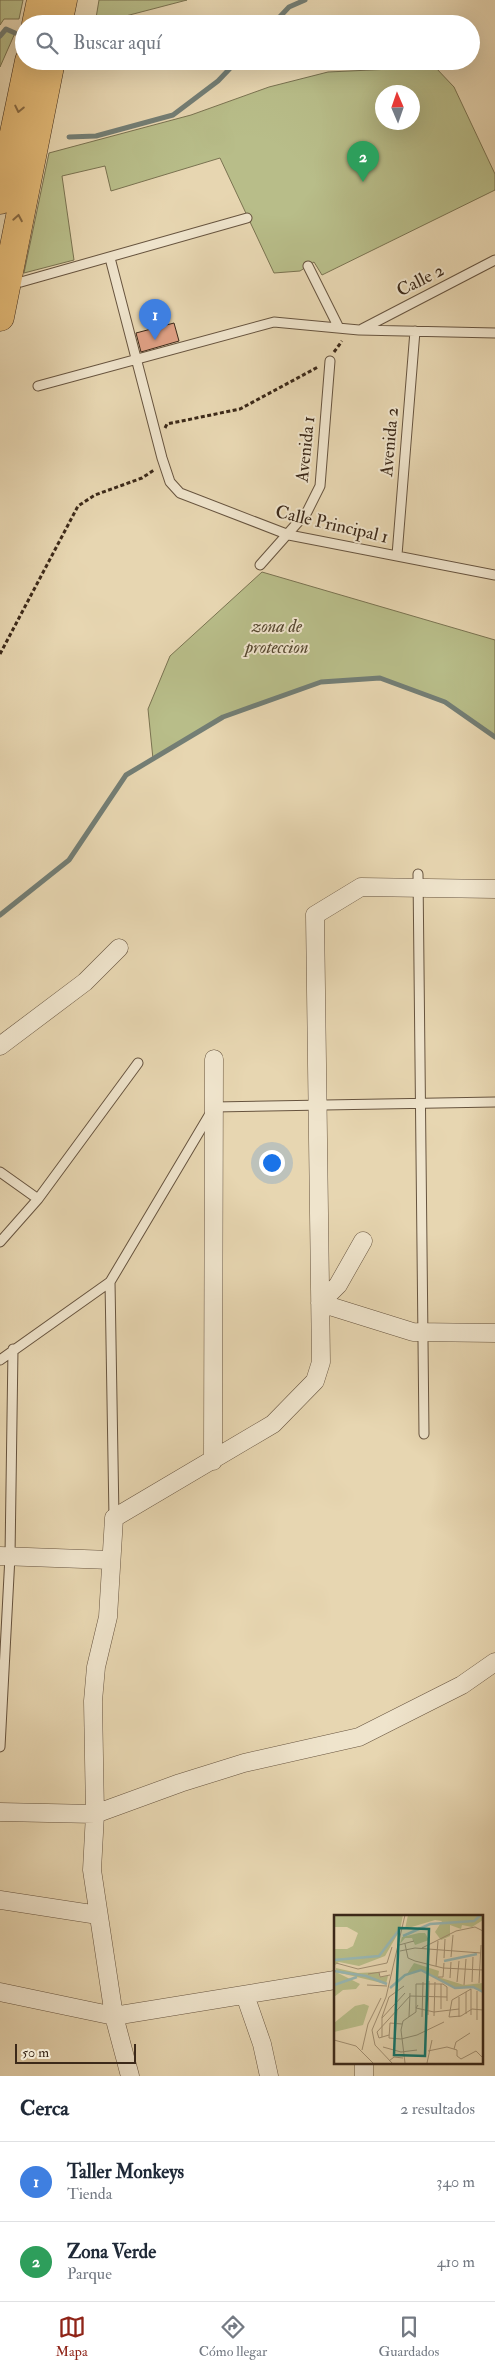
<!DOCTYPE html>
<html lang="es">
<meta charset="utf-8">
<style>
:root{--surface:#fff;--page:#f2f2f3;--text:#1f2937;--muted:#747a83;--line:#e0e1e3;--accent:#8f2418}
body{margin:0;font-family:"IM FELL Double Pica",serif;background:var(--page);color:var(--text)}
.compass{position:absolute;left:375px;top:85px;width:45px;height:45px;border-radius:50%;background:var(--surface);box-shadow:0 5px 20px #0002;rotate:358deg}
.scale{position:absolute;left:15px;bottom:12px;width:121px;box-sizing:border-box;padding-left:5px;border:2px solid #3c2919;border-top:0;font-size:14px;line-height:18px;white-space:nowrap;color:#3c2919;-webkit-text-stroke:4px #efe4cc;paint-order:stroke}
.you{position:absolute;left:271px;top:1162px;width:18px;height:18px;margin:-12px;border:4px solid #fff;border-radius:50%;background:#1a73e8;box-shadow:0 0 0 8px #1a73e833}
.badge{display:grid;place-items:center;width:32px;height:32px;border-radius:50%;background:var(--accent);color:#fff;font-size:16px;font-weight:700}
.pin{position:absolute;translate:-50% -41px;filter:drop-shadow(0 1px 2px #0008)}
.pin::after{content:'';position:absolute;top:26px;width:18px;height:15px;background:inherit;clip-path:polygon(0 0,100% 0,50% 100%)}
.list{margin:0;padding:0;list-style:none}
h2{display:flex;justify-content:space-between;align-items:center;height:65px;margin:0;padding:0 20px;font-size:21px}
h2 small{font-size:16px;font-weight:400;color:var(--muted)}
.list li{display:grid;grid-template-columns:32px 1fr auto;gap:15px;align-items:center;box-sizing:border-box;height:80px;padding:0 20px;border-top:1px solid var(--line)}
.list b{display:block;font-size:19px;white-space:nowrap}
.list p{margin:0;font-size:16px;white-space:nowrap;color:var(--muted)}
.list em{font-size:16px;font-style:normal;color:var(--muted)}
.icon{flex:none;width:28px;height:28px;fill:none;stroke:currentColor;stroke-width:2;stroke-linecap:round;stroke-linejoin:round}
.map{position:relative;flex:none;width:495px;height:2076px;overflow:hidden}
.search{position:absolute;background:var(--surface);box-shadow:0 5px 20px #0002;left:15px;right:15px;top:15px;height:55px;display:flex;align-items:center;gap:12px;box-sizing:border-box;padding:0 18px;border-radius:28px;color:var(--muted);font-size:19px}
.sheet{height:225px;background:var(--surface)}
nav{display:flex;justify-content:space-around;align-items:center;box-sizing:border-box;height:70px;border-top:1px solid var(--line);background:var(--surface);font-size:14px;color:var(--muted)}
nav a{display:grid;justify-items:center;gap:2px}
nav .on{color:var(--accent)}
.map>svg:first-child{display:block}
.green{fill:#b8bd89;stroke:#7a7351;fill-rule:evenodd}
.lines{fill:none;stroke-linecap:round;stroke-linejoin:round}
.stream{stroke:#737e75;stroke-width:5}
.building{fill:#dfa084;stroke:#3c2919}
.lane-casing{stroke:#67543f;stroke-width:11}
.street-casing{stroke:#67543f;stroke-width:19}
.highway-casing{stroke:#3c2919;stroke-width:29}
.path{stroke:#3c2919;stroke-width:3;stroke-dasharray:4 2.5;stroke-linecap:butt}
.lane{stroke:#efe4cc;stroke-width:9}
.street{stroke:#efe4cc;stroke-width:18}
.highway{stroke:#e4bb78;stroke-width:28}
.oneway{stroke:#886b44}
.labels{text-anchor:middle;stroke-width:4;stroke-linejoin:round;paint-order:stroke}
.street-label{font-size:18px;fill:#3c2919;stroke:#efe4cc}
.park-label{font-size:18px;font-style:italic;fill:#55472f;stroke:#efe4cc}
.inset-river{fill:none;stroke:#98b7b3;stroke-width:2.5}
.inset-road{fill:none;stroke:#a39174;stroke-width:1}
.view{fill:#0f766e;fill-opacity:0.15;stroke:#0f766e;stroke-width:2.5}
.inset-edge{fill:none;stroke:#3c2919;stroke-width:2.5}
</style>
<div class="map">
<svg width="495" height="2076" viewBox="0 0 495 2076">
<rect width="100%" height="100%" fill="#e7d6b1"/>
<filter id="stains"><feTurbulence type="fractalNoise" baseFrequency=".004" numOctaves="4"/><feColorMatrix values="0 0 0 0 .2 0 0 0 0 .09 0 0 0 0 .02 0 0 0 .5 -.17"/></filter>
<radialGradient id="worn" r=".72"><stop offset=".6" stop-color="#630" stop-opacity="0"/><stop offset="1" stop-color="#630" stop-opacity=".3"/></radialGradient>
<path class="green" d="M0,0H23L19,19H4L0,25Z
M99,0H187L95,24Z
M6,29L15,33L0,67V35Z
M435,67L454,87L495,174V190L322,275L314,262L300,271L274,273L220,158L111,191L105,166L62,176L74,260L24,273L49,153L191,115L269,87L328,72ZM382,92H412V122H382Z
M262,572L495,640V737L445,702L380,678L321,682L223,717L153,759L148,709L170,656Z"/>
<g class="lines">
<path class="stream" d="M273,24L289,7L305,0
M0,36L6,29L15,33
M69,137L96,136L173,115L218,81L237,61
M0,915L69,860L126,775L223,717L321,682L380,678L445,702L495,737"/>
</g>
<path class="building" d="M174,323L179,341L141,352L136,333Z"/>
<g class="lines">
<g class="lane-casing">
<path id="lane" d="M110,258L162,458L170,482L180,493L289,535L495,575
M308,266L339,328
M21,282L247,218
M362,329L495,260
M38,386L274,322L359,330L495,333
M397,555L415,331
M260,565L307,512L320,486L330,361
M418,874L424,1434
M0,1172L38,1199
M0,1242L38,1199L138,1063
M110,1282L114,1518
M0,1360L110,1282L214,1107L495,1102
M0,1747L10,1556L13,1349"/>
</g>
<g class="street-casing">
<path id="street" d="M0,1046L85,982L119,948
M363,1241L338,1285L320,1303L413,1332L495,1333
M213,1461L214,1059
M0,1556L111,1560
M0,1812L95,1814L180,1783L244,1763L359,1737L462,1685L495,1662
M0,1900L98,1915
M0,1992L114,2016L335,1980
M245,1995L262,2044L269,2076
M130,2076L114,2016L92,1870L95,1814L93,1701L96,1667L108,1617L114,1518L273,1424L315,1381L321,1362L315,915L361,887L495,889
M364,2076V2062"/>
</g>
<g class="highway-casing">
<path id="highway" d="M36,24L41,0
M58,24L63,0
M0,200L29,61
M0,317L51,61"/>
</g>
<path class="path" d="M334,352L342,341
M165,428L167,424L240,409L318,367
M0,654L78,506L95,495L142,478L154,470"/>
<use href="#lane" class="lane"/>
<use href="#street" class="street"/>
<use href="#highway" class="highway"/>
</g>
<defs><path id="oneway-chevron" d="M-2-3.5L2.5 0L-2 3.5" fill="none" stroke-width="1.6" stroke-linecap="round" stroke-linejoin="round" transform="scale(1.25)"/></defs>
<g class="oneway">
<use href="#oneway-chevron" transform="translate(19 109) rotate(102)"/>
<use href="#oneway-chevron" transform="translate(18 218) rotate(-80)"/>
</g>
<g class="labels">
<g class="street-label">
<text transform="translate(420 280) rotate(-27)" y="6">Calle 2</text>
<text transform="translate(389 442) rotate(-85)" y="6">Avenida 2</text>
<text transform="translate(305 449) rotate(-84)" y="6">Avenida 1</text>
<text transform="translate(332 524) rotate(13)" y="6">Calle Principal 1</text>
</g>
<g class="park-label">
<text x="277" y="632">zona de<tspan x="277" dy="21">proteccion</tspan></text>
</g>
</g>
<g transform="translate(334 1915)">
<rect width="149" height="149" fill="#e7d6b1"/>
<path d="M0,0H69L66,15L51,41L25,51L5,47L0,51V34H13L19,31L24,18L13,12H0ZM74,0H149V5L138,12L128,10L127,14L116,10V21L107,25L101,17L108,6L101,5L71,14ZM85,18H91L95,25L81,30L78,23H71L66,29L68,22ZM80,48L105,56L104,62L130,70L149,68V77L139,72L121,73L87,55L73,59ZM2,53L24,58L45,57V62L54,61L52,69L2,57L26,69L22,74L9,75L0,82ZM30,89L35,91L29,110L0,117V108L21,91Z" fill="#b8bd89"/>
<path class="inset-river" d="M69,21L96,9L140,6L147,0M0,45L45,41L65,15M110,46L143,39M0,56L32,61L53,69M0,70L23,62M56,73L71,60L87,55L121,73L139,72L149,77"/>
<path class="inset-road" d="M71,29L74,43L81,46L109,53L149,55M65,30L80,26M88,33L122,16L141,12L149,16M66,36L81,33L147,38M117,42L119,20M110,43L111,24M2,48L24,54L53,48L58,32M94,49L95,34M102,51L104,26M45,57L46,62L56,60M34,59L53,56M104,62H109L110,48M116,63L117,47M123,67L125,46M138,67L139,42M145,68L147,30M33,70L53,71M130,70L132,44M137,74L118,85L115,102L127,101L138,94L149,95M84,90L82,93L100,97L125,94M107,94V69M132,99V77M94,100L95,66M137,100V74M100,101L101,67M75,102L76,78M88,102L89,67M125,102V82M48,103L71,78M143,105V76M68,109L56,108L55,123L67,124L83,120L110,107M55,120L45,123L43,117L76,81L113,82M48,122V102L55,82L70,71M61,124L63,95M0,125L22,131L39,148M49,132L67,137L83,135M120,134L122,127L136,118M28,135L34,109L47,83M94,136L113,132L123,135V141L127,144L142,136L149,143M55,146L60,142L69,143M58,148L41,130L38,115L52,82L71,0M71,148L67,115L69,106L82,97V69H109L113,72V86M93,148L98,125"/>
<path class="view" d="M65,13L95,14L91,141L60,140Z"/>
<rect width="149" height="149" class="inset-edge"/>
</g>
<rect width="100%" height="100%" filter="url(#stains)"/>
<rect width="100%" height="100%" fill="url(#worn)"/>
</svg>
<svg class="compass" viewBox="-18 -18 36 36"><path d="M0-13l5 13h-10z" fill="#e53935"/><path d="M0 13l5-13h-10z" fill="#747a83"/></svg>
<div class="scale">50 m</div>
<div class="you"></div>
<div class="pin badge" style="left:155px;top:340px;background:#3f7fe0">1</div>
<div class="pin badge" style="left:363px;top:182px;background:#2e9e5b">2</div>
<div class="search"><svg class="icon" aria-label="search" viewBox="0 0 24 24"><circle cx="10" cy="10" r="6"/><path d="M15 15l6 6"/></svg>Buscar aquí</div>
</div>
<section class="sheet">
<h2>Cerca<small>2 resultados</small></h2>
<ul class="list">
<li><span class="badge" style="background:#3f7fe0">1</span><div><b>Taller Monkeys</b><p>Tienda</p></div><em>340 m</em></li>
<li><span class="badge" style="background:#2e9e5b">2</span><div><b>Zona Verde</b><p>Parque</p></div><em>410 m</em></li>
</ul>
</section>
<nav>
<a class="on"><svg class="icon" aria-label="map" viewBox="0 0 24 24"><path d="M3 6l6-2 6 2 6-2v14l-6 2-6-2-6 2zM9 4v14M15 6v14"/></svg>Mapa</a>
<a><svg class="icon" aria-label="directions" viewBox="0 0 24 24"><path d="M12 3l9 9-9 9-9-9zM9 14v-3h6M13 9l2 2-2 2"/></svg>Cómo llegar</a>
<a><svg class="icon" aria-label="saved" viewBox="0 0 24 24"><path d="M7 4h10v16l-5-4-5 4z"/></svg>Guardados</a>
</nav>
